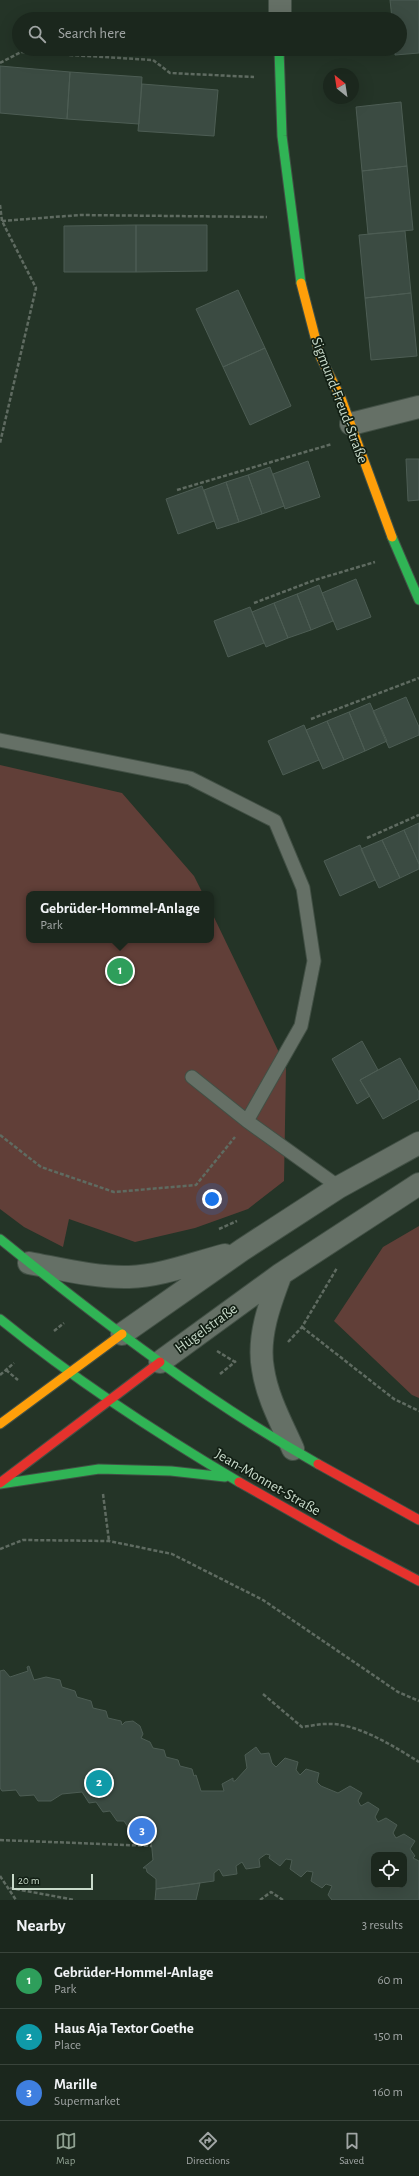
<!DOCTYPE html>
<meta charset="utf-8">
<style>
:root{--surface:#1b271d;--page:#28332a;--text:#f1f3f6;--muted:#a0a5a4;--line:#39443b;--accent:#8fa091}
body{margin:0;font-family:"Alegreya Sans",sans-serif;background:var(--page);color:var(--text)}
.controls{position:absolute;right:12px;bottom:12px;display:grid;overflow:hidden;border-radius:8px;box-shadow:0 4px 16px #0002}
.controls button{width:36px;height:36px;display:grid;place-items:center;padding:0;border:0;border-bottom:1px solid var(--line);background:var(--surface);color:var(--text);font:20px sans-serif}
.compass{position:absolute;left:323px;top:68px;width:36px;height:36px;border-radius:50%;background:var(--surface);box-shadow:0 4px 16px #0002;rotate:330deg}
.scale{position:absolute;left:12px;bottom:10px;width:81px;box-sizing:border-box;padding-left:4px;border:2px solid #c8daca;border-top:0;font-size:11px;line-height:14px;white-space:nowrap;color:#c8daca;-webkit-text-stroke:3px #121f14;paint-order:stroke}
.you{position:absolute;left:212px;top:1199px;width:14px;height:14px;margin:-10px;border:3px solid #fff;border-radius:50%;background:#1a73e8;box-shadow:0 0 0 6px #1a73e833}
.badge{display:grid;place-items:center;width:26px;height:26px;border-radius:50%;background:var(--accent);color:#fff;font-size:13px;font-weight:700}
.pin{position:absolute;translate:-50% -50%;border:2px solid #fff;box-shadow:0 1px 4px #0006}
.popup{position:absolute;left:26px;top:891px;width:188px;height:52px;box-sizing:border-box;display:grid;place-content:center;border-radius:8px;background:var(--surface);filter:drop-shadow(0 1px 3px #0005);font-size:13px;white-space:nowrap;color:var(--muted)}
.popup b{font-size:15px;color:var(--text)}
.popup::after{content:'';position:absolute;left:50%;top:100%;margin-left:-8px;border:8px solid transparent;border-top-color:var(--surface)}
.list{margin:0;padding:0;list-style:none}
h2{display:flex;justify-content:space-between;align-items:center;height:52px;margin:0;padding:0 16px;font-size:17px}
h2 small{font-size:13px;font-weight:400;color:var(--muted)}
.list li{display:grid;grid-template-columns:26px 1fr auto;gap:12px;align-items:center;box-sizing:border-box;height:56px;padding:0 16px;border-top:1px solid var(--line)}
.list b{display:block;font-size:15px;white-space:nowrap}
.list p{margin:0;font-size:13px;white-space:nowrap;color:var(--muted)}
.list em{font-size:13px;font-style:normal;color:var(--muted)}
.icon{flex:none;width:22px;height:22px;fill:none;stroke:currentColor;stroke-width:2;stroke-linecap:round;stroke-linejoin:round}
.map{position:relative;flex:none;width:419px;height:1900px;overflow:hidden}
.search{position:absolute;background:var(--surface);box-shadow:0 4px 16px #0002;left:12px;right:12px;top:12px;height:44px;display:flex;align-items:center;gap:10px;box-sizing:border-box;padding:0 14px;border-radius:22px;color:var(--muted);font-size:15px}
.sheet{height:220px;background:var(--surface)}
nav{display:flex;justify-content:space-around;align-items:center;box-sizing:border-box;height:56px;border-top:1px solid var(--line);background:var(--surface);font-size:11px;color:var(--muted)}
nav a{display:grid;justify-items:center;gap:2px}
nav .on{color:var(--accent)}
.map>svg:first-child{display:block}
.green{fill:#613f38}
.building{fill:#3b4b42;stroke:#4d5d54;fill-rule:evenodd}
.lines{fill:none;stroke-linecap:round;stroke-linejoin:round}
.lane-casing{stroke:#425045;stroke-width:15}
.street-casing{stroke:#425045;stroke-width:24}
.fast-casing{stroke:#425045;stroke-width:11}
.slow-casing{stroke:#425045;stroke-width:11}
.jam-casing{stroke:#425045;stroke-width:11}
.path{stroke:#5f6b61;stroke-width:2.5;stroke-dasharray:4 2;stroke-linecap:butt}
.lane{stroke:#657066;stroke-width:13}
.street{stroke:#657066;stroke-width:22}
.fast{stroke:#30b455;stroke-width:9}
.slow{stroke:#ff9f0a;stroke-width:9}
.jam{stroke:#e5322d;stroke-width:9}
.labels{text-anchor:middle;stroke-width:3.5;stroke-linejoin:round;paint-order:stroke}
.street-label{font-size:15px;fill:#c8daca;stroke:#121f14}
</style>
<div class="map">
<svg width="419" height="1900" viewBox="0 0 419 1900">
<rect width="100%" height="100%" fill="#243427"/>
<path class="green" d="M0,765L122,793L194,876L203,894H29V940H211V911L286,1067L284,1181L248,1209L195,1228L135,1242L69,1219L63,1247L24,1227L0,1209Z
M419,1226V1398L412,1395L334,1321L383,1247Z"/>
<path class="building" d="M390,0H419V53L395,55V49H400V19H392Z
M0,66L70,72L67,119L0,113Z
M70,72L142,77L139,124L67,119Z
M142,84L218,90L214,136L138,131Z
M401,102L407,166L362,171L356,107Z
M407,166L413,230L368,234L362,171Z
M136,225H207V271L136,272Z
M136,225V272H64V226Z
M405,231L411,293L365,298L359,235Z
M238,290L265,348L223,367L196,309Z
M411,293L417,356L371,360L365,298Z
M265,348L291,406L250,425L223,367Z
M406,459H419V500L408,501Z
M308,461L320,497L285,509L273,474Z
M270,467L284,506L262,514L248,475Z
M248,475L262,514L239,522L226,482Z
M226,482L239,522L217,529L204,490Z
M202,486L214,521L178,534L166,499Z
M356,579L371,617L337,630L322,593Z
M319,585L333,621L311,630L297,594Z
M297,594L311,630L288,638L274,603Z
M274,603L288,638L266,647L252,612Z
M250,607L264,643L228,657L214,621Z
M406,697L419,727V735L389,748L373,711Z
M370,703L387,741L365,751L349,712Z
M349,712L365,751L344,760L327,721Z
M327,721L344,760L323,769L306,730Z
M304,725L319,760L283,775L268,741Z
M419,823V864L404,830Z
M404,830L419,864V869L400,878L382,840Z
M382,840L400,878L379,888L361,849Z
M360,845L375,880L340,896L324,861Z
M362,1041L378,1070L360,1080L370,1096L357,1104L332,1059Z
M400,1058L419,1092V1099L383,1119L360,1080Z
M29,1666L34,1680L46,1677L60,1680L62,1687L75,1691L77,1697L91,1701L93,1708L106,1711L108,1718L121,1721L122,1725L125,1722L133,1721L140,1726L143,1734L141,1738L150,1742L153,1748L164,1750L166,1757L178,1760L180,1766L192,1769L194,1776L196,1775L201,1791H224L222,1784L233,1778V1781H235L247,1768L245,1755L256,1747L261,1754L269,1753L272,1763L276,1767L285,1758L298,1762L296,1770L300,1775L306,1769L319,1773L317,1782L321,1786L338,1793L350,1786L362,1793L358,1801L361,1806L368,1802L379,1809L375,1817L378,1822L386,1818L397,1825L393,1833L396,1838L404,1834L415,1841L410,1849L415,1856L413,1858L419,1861V1900H332L328,1895L332,1886L326,1884L322,1888L311,1881L313,1872L307,1871L301,1877L290,1869L292,1860L286,1859L280,1866L269,1858L270,1855L266,1854L259,1859L260,1867L246,1869L242,1862L236,1866L237,1874L223,1876L219,1869L214,1873V1881L156,1889V1879L147,1872L146,1868H143L153,1860L151,1839H144L137,1829L130,1830L124,1821H117L110,1811L103,1812L96,1802L89,1803L82,1792L62,1794L51,1801H38L34,1795L20,1796L16,1790L2,1791L0,1788V1671L4,1670L10,1677L28,1671L27,1667ZM374,1855H404V1885H374Z
M200,1883L196,1900H155L156,1889Z"/>
<g class="lines">
<g class="lane-casing">
<path id="lane" d="M0,740L190,778L275,821L303,888L314,961L301,1026L247,1121L339,1187
M192,1077L247,1121"/>
</g>
<g class="street-casing">
<path id="street" d="M280,19V0
M351,424L419,407
M29,1263C61,1269 96,1278 129,1277C161,1276 194,1263 225,1255
M281,1274C270,1303 257,1337 263,1369C267,1397 282,1424 293,1449
M122,1334L242,1250L339,1187L419,1143
M160,1362L281,1274L419,1184"/>
</g>
<g class="fast-casing">
<path id="fast" d="M279,49L282,136L301,283
M392,537L419,600
M0,1239C101,1321 205,1400 318,1464
M0,1319C75,1380 156,1433 239,1482
M0,1484L99,1469L171,1471L225,1477"/>
</g>
<g class="slow-casing">
<path id="slow" d="M301,283L320,356L341,398L392,537
M0,1424L122,1334"/>
</g>
<g class="jam-casing">
<path id="jam" d="M318,1464L419,1520
M239,1482L345,1542L419,1581
M0,1483L160,1362"/>
</g>
<path class="path" d="M0,63L21,52L153,60L170,73L254,77
M0,205L2,221L36,288L0,443
M2,221L80,215L267,217
M177,490L332,444
M254,603L315,580L375,562
M311,719L419,678
M367,838L419,815
M0,1135L41,1167L114,1192L196,1185L235,1137
M219,1229L237,1221
M302,1327L394,1399L419,1411
M54,1331L64,1323
M288,1342L302,1327L337,1268
M217,1351L235,1362
M6,1370L18,1380
M220,1374L236,1361
M0,1375L14,1363
M103,1494L109,1541
M0,1549L23,1540L109,1541L172,1554L263,1600L398,1692L419,1701
M263,1694L302,1727C310,1726 318,1724 326,1724C356,1722 395,1747 419,1762
M0,1840L152,1846
M0,1876L16,1900
M10,1888L75,1900
M260,1900L271,1892L283,1900"/>
<use href="#lane" class="lane"/>
<use href="#street" class="street"/>
<use href="#fast" class="fast"/>
<use href="#slow" class="slow"/>
<use href="#jam" class="jam"/>
</g>
<g class="labels">
<g class="street-label">
<text transform="translate(340 400) rotate(69)" y="5">Sigmund-Freud-Straße</text>
<text transform="translate(206 1328) rotate(-36)" y="5">Hügelstraße</text>
<text transform="translate(268 1482) rotate(30)" y="5">Jean-Monnet-Straße</text>
</g>
</g>
</svg>
<div class="controls">
<button><svg class="icon" aria-label="locate" viewBox="0 0 24 24"><circle cx="12" cy="12" r="6"/><path d="M12 2v4M12 18v4M2 12h4M18 12h4"/></svg></button>
</div>
<svg class="compass" viewBox="-18 -18 36 36"><path d="M0-13l5 13h-10z" fill="#e53935"/><path d="M0 13l5-13h-10z" fill="#a0a5a4"/></svg>
<div class="scale">20 m</div>
<div class="you"></div>
<div class="pin badge" style="left:120px;top:971px;background:#2e9e5b">1</div>
<div class="popup"><b>Gebrüder-Hommel-Anlage</b>Park</div>
<div class="pin badge" style="left:99px;top:1783px;background:#0f9aa8">2</div>
<div class="pin badge" style="left:142px;top:1831px;background:#3f7fe0">3</div>
<div class="search"><svg class="icon" aria-label="search" viewBox="0 0 24 24"><circle cx="10" cy="10" r="6"/><path d="M15 15l6 6"/></svg>Search here</div>
</div>
<section class="sheet">
<h2>Nearby<small>3 results</small></h2>
<ul class="list">
<li><span class="badge" style="background:#2e9e5b">1</span><div><b>Gebrüder-Hommel-Anlage</b><p>Park</p></div><em>60 m</em></li>
<li><span class="badge" style="background:#0f9aa8">2</span><div><b>Haus Aja Textor Goethe</b><p>Place</p></div><em>150 m</em></li>
<li><span class="badge" style="background:#3f7fe0">3</span><div><b>Marille</b><p>Supermarket</p></div><em>160 m</em></li>
</ul>
</section>
<nav>
<a class="on"><svg class="icon" aria-label="map" viewBox="0 0 24 24"><path d="M3 6l6-2 6 2 6-2v14l-6 2-6-2-6 2zM9 4v14M15 6v14"/></svg>Map</a>
<a><svg class="icon" aria-label="directions" viewBox="0 0 24 24"><path d="M12 3l9 9-9 9-9-9zM9 14v-3h6M13 9l2 2-2 2"/></svg>Directions</a>
<a><svg class="icon" aria-label="saved" viewBox="0 0 24 24"><path d="M7 4h10v16l-5-4-5 4z"/></svg>Saved</a>
</nav>
